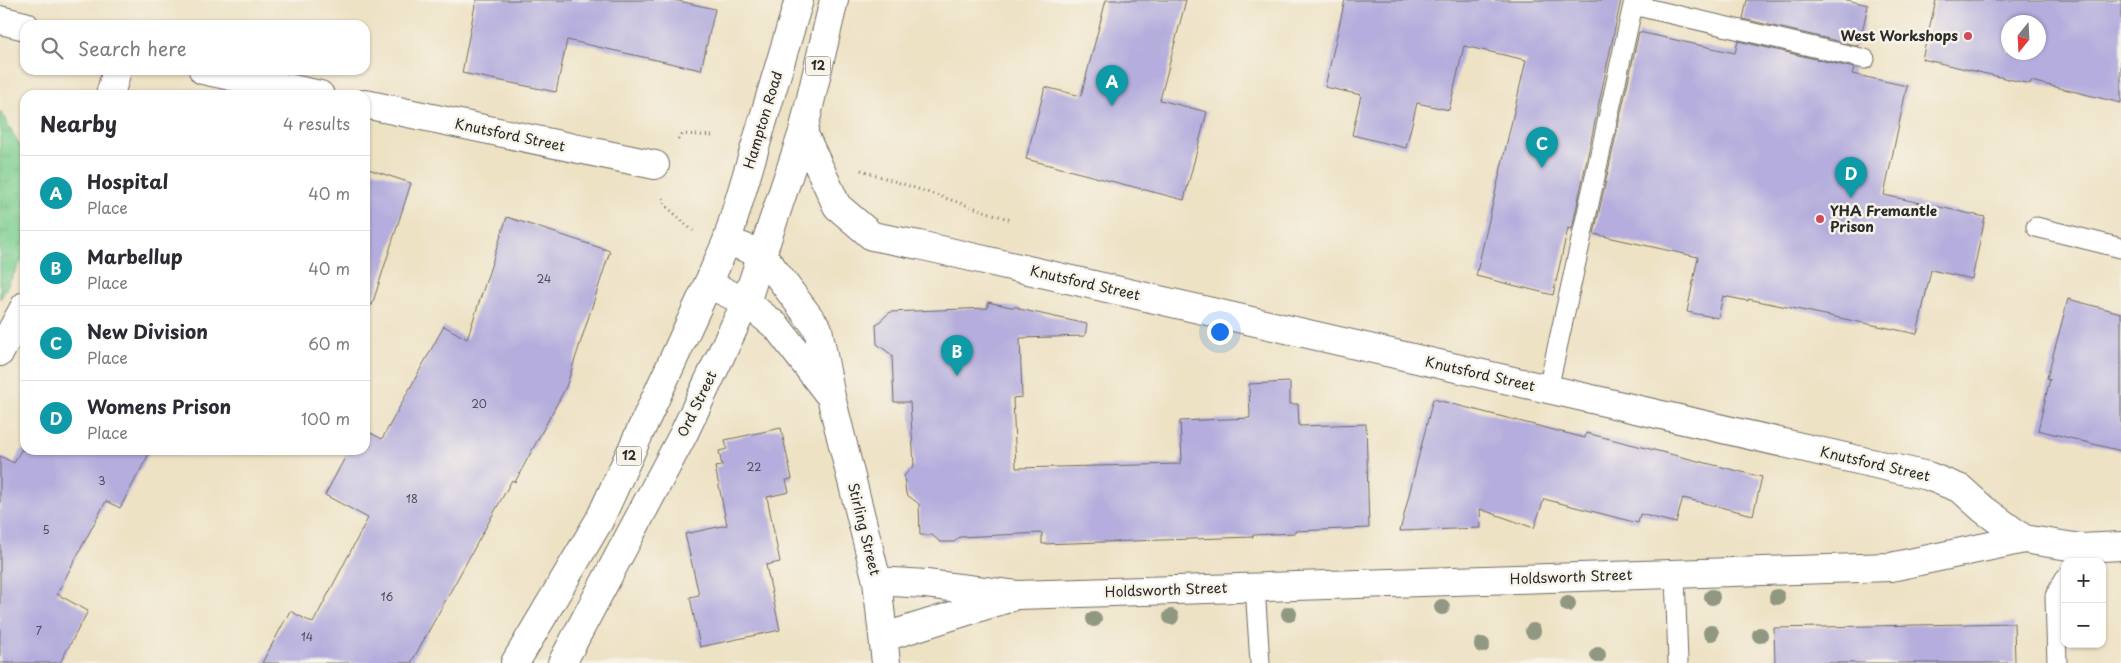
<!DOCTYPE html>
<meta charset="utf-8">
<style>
:root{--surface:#fff;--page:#f2f2f3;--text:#2b2b33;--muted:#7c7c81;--line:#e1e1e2;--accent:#d1495b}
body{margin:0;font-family:"Playpen Sans",sans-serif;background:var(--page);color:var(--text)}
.controls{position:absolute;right:15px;bottom:15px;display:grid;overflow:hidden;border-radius:10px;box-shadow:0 1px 4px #0004}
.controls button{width:45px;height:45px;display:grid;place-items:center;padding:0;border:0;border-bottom:1px solid var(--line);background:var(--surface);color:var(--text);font:25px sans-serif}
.compass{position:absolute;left:2001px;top:15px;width:45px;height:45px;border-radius:50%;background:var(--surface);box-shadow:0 1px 4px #0004;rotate:198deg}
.you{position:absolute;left:1219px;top:331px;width:18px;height:18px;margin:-12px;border:4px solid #fff;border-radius:50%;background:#1a73e8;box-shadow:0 0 0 8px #1a73e833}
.badge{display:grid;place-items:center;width:32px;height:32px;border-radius:50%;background:var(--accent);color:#fff;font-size:16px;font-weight:700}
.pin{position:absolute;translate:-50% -41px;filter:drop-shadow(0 1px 2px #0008)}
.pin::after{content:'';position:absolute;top:26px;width:18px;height:15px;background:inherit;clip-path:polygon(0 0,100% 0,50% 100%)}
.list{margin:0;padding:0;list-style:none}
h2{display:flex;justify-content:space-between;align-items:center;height:65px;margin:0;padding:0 20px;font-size:21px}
h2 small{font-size:16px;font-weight:400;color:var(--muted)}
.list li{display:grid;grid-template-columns:32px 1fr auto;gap:15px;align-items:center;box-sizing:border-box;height:75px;padding:0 20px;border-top:1px solid var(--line)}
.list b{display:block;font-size:19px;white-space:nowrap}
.list p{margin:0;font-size:16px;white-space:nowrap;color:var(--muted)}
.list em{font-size:16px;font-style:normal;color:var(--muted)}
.icon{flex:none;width:28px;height:28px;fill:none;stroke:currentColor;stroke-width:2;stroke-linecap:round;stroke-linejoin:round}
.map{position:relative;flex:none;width:2121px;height:663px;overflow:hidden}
.search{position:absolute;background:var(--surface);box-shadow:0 1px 4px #0004;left:20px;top:20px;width:350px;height:55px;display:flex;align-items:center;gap:12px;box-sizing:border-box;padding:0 18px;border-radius:15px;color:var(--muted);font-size:19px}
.panel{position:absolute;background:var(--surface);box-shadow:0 1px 4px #0004;left:20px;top:90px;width:350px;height:365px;border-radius:15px}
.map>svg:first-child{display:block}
.park{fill:url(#park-tufts);stroke:#547c5e}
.building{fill:#b4addd;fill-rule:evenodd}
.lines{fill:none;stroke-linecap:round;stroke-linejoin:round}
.lane-casing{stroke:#6f6b61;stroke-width:21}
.street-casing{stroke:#6f6b61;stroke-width:30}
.primary-casing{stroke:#6f6b61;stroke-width:30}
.path{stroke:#6f6b61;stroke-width:3;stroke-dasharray:1 4;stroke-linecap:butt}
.lane{stroke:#fff;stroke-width:19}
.street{stroke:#fff;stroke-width:28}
.primary{stroke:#fff;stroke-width:28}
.tree{fill:#909881}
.poi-dot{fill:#d1495b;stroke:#f7f3e8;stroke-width:2}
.labels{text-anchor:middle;stroke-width:5;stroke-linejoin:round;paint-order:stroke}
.number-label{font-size:11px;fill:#4d4c58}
.shield{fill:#f7f3e8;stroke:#686764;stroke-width:1}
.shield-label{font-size:12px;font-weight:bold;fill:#2b2b2b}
.poi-label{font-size:14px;font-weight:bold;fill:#2b2b2b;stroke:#f7f3e8;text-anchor:end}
.street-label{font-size:14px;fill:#2b2b2b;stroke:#f7f3e8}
</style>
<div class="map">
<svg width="2121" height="663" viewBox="0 0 2121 663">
<defs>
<pattern id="park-tufts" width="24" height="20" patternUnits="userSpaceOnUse" patternTransform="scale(1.25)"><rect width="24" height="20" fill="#7cce90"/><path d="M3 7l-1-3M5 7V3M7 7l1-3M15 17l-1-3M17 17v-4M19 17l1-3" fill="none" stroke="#6bb17c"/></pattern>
</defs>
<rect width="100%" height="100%" fill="#f7f3e8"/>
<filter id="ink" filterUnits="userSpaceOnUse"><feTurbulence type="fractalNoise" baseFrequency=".02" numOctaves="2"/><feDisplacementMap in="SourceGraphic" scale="10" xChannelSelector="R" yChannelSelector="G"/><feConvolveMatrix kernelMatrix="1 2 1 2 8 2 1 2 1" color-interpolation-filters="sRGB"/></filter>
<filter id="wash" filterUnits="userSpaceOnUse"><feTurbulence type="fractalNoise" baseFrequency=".0096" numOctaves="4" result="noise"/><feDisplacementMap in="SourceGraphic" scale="20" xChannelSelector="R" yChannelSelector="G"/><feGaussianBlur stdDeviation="1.12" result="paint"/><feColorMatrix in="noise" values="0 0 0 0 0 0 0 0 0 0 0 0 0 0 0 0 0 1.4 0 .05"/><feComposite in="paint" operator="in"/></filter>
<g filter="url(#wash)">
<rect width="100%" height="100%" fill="#eee2c5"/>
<path class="park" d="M0,111L25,154V254L0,299Z"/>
<g id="blocks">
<path class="building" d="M476,0H674L715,9L701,70L567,40L556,92L462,73Z
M1106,0H1186L1160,100L1207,112L1184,200L1026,159L1045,87L1081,96Z
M1345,0H1621L1572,229L1568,228L1553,295L1476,276L1526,60L1464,46L1449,110L1417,103L1406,148L1352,135L1361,95L1325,87Z
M1747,0H1847L1868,5L1859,46L1743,19Z
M1936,0H2121V103L2031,81L2030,84L1922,59ZM2008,22H2038V52H2008Z
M1639,32L1735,53L1738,41L1854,68L1852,74L1907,86L1884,195L1985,217L1972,279L1931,270L1917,334L1748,299V301L1723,296L1718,318L1687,312L1698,257L1594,234Z
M365,168L411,183L372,305L365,304Z
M507,217L610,251L566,387L515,482L512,480L411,663H262L290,611L313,623L368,518L325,495L349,450H365V430L382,439L444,326L467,339Z
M2068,299L2121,313V451L2038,430L2050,379L2047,378Z
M988,302L1011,307H1019V309L1087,324L1085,336L1020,338L1022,397L1013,398L1016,468L1180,464V459H1182L1180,421L1250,418L1249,384L1290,382V404H1298L1299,426L1366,424L1369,528L1295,531V533L1253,535V537L1042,544V533L960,537L954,542H940L932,535H920L919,504L906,494L904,476L914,465L910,402H894L892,355L877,344L876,325L890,312L988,308Z
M1433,399L1585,438L1586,433L1762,477L1753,515L1683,498L1676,523L1640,514L1638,523L1544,499L1534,528L1480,509L1481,528L1400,531Z
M781,428L792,479L786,480L789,492L767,497L780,562L766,565L780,630L700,647L690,597L699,595L685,534L727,525L715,467L722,466L719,451L727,449L725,440Z
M21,450H151L120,508L106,501L57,594L88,611L60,663H0V456L14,463Z
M2014,623L2015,663H1775L1774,628Z"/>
</g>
</g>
<g filter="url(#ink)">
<use href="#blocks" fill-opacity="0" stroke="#6f6b61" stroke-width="1"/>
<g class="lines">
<g class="lane-casing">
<path id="lane" d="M2036,227L2121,248
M1548,389L1633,5L1865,59
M1675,573L1678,663
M1255,587L1260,663
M2057,663L2055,596L2065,578"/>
</g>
<g class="street-casing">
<path id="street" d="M0,20L25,26
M203,70L320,95
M110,95L117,70
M365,104L655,165
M727,241L762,254L818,329L831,397L877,581L886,663
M919,245L1928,476L1961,489L1983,509L2024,539
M708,284L746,302L777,327L827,392
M0,352L25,306
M877,581L926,584L1017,595L1891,567L2024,539L2081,548L2121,546
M885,637L1009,598"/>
</g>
<g class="primary-casing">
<path id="primary" d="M803,132L837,206L872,236L919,245
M515,663L599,521L708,284L727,241L799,0
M562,663L683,435L746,302L803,132L834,0"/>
</g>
<path class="path" d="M678,139L683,134L713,136
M861,170L1011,220
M663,198L665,205L693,231"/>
<use href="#lane" class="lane"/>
<use href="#street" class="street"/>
<use href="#primary" class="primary"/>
</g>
<g class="tree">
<circle cx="1712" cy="597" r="8"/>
<circle cx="1777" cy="597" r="8"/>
<circle cx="1568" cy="604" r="8"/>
<circle cx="1442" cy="607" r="8"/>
<circle cx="1289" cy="614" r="8"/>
<circle cx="1171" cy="617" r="8"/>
<circle cx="1094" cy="619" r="8"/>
<circle cx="1533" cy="631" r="8"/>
<circle cx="1711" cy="633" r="8"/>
<circle cx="1760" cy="635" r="8"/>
<circle cx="1482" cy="645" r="8"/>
<circle cx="1598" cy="655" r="8"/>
</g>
</g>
<g class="poi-dot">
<circle cx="1968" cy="36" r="5"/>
<circle cx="1820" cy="219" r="5"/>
</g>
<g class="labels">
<g class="number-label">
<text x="544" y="283">24</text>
<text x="479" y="408">20</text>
<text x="754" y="471">22</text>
<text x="102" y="485">3</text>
<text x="412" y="503">18</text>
<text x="46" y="534">5</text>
<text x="387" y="601">16</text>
<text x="39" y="635">7</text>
<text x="307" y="641">14</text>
</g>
<g class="shield">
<rect x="805.5" y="56.5" width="25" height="19" rx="4"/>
<rect x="616.5" y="446.5" width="25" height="19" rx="4"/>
</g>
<g class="shield-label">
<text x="818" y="70">12</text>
<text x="629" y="460">12</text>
</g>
<g class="poi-label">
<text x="1958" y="41">West Workshops</text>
<text x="1830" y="216" text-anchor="start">YHA Fremantle<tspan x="1830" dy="16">Prison</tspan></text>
</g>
<g class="street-label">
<text transform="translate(763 120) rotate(-73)" y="5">Hampton Road</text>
<text transform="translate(510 135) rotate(12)" y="5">Knutsford Street</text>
<text transform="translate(1085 283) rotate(13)" y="5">Knutsford Street</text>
<text transform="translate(1480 374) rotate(13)" y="5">Knutsford Street</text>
<text transform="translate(697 404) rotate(-64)" y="5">Ord Street</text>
<text transform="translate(1875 464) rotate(13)" y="5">Knutsford Street</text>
<text transform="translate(864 529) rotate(76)" y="5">Stirling Street</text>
<text transform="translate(1571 577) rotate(-2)" y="5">Holdsworth Street</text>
<text transform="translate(1166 590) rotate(-2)" y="5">Holdsworth Street</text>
</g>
</g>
</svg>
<div class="controls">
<button>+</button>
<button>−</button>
</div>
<svg class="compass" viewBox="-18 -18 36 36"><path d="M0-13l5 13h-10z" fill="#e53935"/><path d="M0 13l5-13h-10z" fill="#7c7c81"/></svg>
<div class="you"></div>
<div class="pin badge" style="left:1112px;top:106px;background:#0f9aa8">A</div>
<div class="pin badge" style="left:957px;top:376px;background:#0f9aa8">B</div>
<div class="pin badge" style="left:1542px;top:168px;background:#0f9aa8">C</div>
<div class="pin badge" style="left:1851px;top:198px;background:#0f9aa8">D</div>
<div class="search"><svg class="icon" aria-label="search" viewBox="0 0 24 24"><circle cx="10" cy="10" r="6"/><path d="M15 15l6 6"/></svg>Search here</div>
<section class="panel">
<h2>Nearby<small>4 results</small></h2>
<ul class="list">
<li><span class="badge" style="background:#0f9aa8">A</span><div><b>Hospital</b><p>Place</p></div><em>40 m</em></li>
<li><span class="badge" style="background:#0f9aa8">B</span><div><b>Marbellup</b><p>Place</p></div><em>40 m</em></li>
<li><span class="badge" style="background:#0f9aa8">C</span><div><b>New Division</b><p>Place</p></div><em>60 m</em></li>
<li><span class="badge" style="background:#0f9aa8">D</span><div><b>Womens Prison</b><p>Place</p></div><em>100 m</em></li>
</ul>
</section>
</div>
